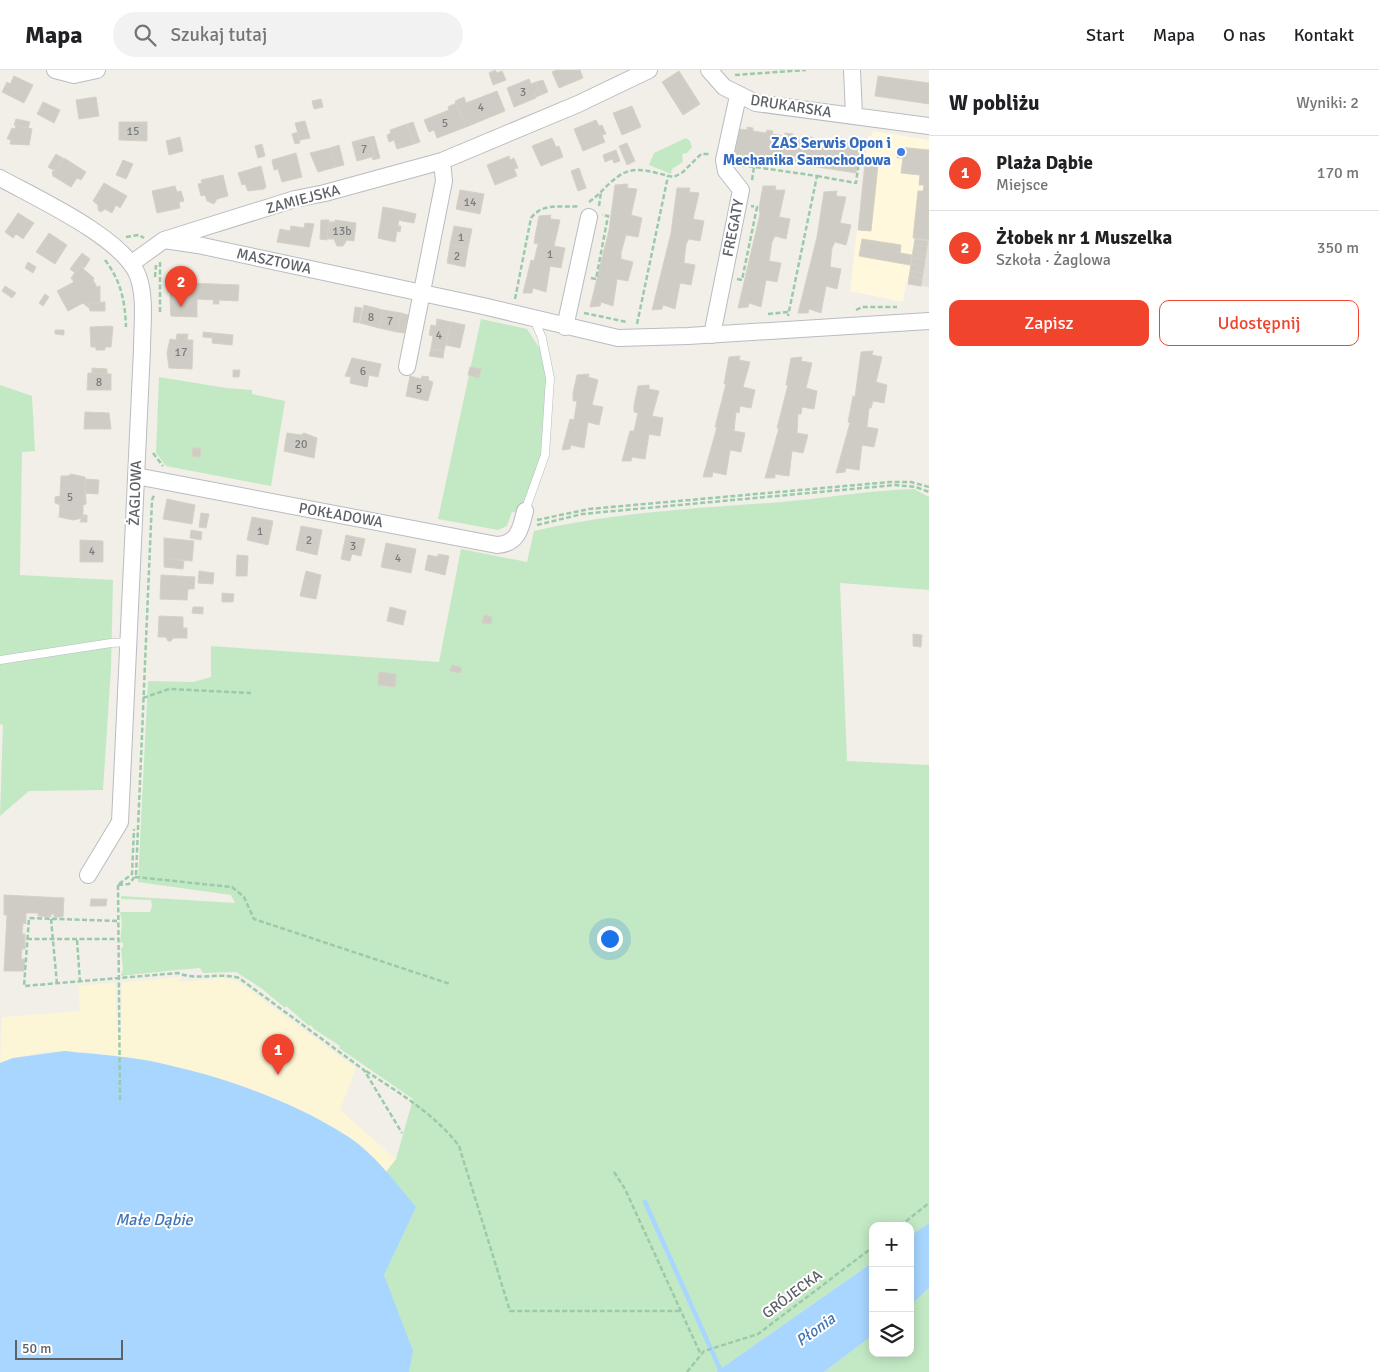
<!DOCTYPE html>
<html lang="pl">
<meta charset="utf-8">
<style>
:root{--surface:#fff;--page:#f2f2f2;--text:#202124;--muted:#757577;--line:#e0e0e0;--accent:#f0442d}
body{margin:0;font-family:Signika,sans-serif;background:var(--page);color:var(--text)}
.controls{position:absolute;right:15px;bottom:15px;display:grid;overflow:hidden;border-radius:10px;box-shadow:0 2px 12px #0003}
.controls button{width:45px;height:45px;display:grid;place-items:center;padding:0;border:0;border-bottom:1px solid var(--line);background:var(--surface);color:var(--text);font:25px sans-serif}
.scale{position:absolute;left:15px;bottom:12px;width:108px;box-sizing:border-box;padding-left:5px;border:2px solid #5e6267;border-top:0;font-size:14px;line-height:18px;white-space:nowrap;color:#5e6267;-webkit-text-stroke:4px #fff;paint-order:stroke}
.you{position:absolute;left:609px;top:868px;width:18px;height:18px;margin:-12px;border:4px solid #fff;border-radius:50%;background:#1a73e8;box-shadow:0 0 0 8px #1a73e833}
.badge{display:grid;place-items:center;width:32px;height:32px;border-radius:50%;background:var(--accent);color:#fff;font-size:16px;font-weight:700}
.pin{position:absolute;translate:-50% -41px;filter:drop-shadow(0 1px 2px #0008)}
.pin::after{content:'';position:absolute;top:26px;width:18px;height:15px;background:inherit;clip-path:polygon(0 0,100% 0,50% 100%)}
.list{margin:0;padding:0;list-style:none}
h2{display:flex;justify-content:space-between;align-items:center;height:65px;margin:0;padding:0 20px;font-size:21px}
h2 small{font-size:16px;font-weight:400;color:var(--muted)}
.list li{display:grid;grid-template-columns:32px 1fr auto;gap:15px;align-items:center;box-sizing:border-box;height:75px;padding:0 20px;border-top:1px solid var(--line)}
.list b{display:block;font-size:19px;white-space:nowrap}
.list p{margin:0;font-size:16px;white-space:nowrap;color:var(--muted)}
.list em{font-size:16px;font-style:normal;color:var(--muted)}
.actions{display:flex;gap:10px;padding:15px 20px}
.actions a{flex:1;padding:11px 0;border:1px solid var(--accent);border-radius:10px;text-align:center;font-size:18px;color:var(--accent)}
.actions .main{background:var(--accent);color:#fff}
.icon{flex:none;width:28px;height:28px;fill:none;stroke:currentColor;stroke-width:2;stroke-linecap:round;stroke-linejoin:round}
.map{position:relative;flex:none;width:929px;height:1302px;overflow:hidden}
header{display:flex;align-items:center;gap:30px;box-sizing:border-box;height:70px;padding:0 25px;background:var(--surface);border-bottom:1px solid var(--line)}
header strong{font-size:24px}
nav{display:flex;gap:28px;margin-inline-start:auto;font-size:18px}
.search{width:350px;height:45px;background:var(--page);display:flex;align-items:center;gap:12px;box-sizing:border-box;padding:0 18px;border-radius:28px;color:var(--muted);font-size:19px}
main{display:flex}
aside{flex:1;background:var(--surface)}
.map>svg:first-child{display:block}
.commercial{fill:#fff8dd}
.industrial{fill:#e2e1db}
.green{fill:#c3e9c4}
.sand{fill:#fcf5d6}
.water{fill:#a8d6ff}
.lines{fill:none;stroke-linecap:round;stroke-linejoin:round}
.stream{stroke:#a8d6ff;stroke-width:4.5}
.building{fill:#ceccc5;stroke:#d6d1c4}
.service-casing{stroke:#b9bcc0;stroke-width:9}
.minor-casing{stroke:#b9bcc0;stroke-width:18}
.path{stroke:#9bcaaa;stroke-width:2.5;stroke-dasharray:5 2.5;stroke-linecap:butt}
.service{stroke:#fff;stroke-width:8}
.minor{stroke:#fff;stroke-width:16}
.shop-dot{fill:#3f7fe0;stroke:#fff;stroke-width:2}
.labels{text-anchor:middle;stroke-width:4;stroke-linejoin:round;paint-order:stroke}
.number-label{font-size:12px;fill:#7a7c7e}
.street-label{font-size:15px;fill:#5e6267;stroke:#fff}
.shop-label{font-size:15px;font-weight:bold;fill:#366cbe;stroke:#fff;text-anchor:end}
.water-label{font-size:16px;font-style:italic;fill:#4075b6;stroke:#fff}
</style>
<header>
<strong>Mapa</strong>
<div class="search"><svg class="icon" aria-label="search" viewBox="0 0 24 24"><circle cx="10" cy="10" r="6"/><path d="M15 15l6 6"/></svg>Szukaj tutaj</div>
<nav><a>Start</a><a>Mapa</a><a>O nas</a><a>Kontakt</a></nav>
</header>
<main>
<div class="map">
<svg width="929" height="1302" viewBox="0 0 929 1302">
<rect width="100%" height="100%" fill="#f1efe7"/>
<path class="commercial" d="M873,61L929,70V170L915,169L908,214H906L903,232L850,221L868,66H872Z"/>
<path class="industrial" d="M929,168V217L908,214L915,169L928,170Z"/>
<path class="green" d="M686,68L690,71L692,77L687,83L682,84L683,92L672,99L671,104L649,95L654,83Z
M481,249L527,259L544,285L546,308L541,386L521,443L512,442L507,456L498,460L438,449Z
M159,307L226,318L252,320V324L285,331L271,416L166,396L156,383Z
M0,315L32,326L35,381L22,382L20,505L113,510L111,598L103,720L29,721L0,746L3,655L0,654Z
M914,419L929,427V520L840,513L847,691L929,695V1153L910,1166V1156H873V1192L716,1302H405L326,1159L396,1089L413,1029L339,978L340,976L314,959L311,955L309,956L286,936L285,938L261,918L236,902L203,903L200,898C174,900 147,903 121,906L123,899L121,878L123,877V873L120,872L122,853L120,842H150L152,836L151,830L121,829V826L235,833L231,825L138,812L148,611L193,612L211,607V576L439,592L461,479L527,492L534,461C615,442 700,438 782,432C826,428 870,420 914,419Z
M929,1218V1302H824L873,1265V1283H910V1236Z"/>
<path class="sand" d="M180,907V912L223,908L237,911L356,998L340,1040L396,1089L386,1102C374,1090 362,1075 347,1066C274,1018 154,985 67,981C46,980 20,986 0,993L2,947L80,941L78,916L110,913L111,920V913H115L117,960H121L122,912H125L126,919V912Z"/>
<path class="water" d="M65,981C98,985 132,986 164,994C226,1008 293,1031 347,1066C374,1083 396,1113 416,1137L384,1205L413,1281L409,1302H0V993L13,988Z
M929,1153V1218L910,1236V1166Z
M873,1192V1265L824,1302H716Z"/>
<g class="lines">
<path class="stream" d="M645,1132L720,1299"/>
</g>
<path class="building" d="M495,0L497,3L502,1L506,10L493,15L489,3Z
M556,0H580L583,8L559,18L552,2Z
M679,1L700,34L683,45L662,12Z
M14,6L33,15L24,33L2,22L7,12L10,14Z
M878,6L929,13V34L875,26Z
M529,9L531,14L536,12L539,21L534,23L536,28L514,37L507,18Z
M543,10L548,22L536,27L534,23L539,21L536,12Z
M497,21L505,41L466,57L455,31L464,27L466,33Z
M96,27L99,46L79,49L76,30Z
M321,29L323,37L314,39L312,31Z
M43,32L60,40L54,53L37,44Z
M456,33L466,57L437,68L434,60L429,62L424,50L449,40L448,37Z
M632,36L641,57L622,65L613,43Z
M16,49L30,52L28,58L14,55Z
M596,50L599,56L602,55L606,64L602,65L605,72L583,81L574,59Z
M305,51L310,68L300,70L295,53Z
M119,52H147V71L119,70Z
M413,52L420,72L414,74L407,54Z
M407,54L414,74L397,79L394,70L389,72L387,65L391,63L390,60Z
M16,55L32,59L29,75L10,74L11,70L7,69L12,58L15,59Z
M747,57L753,58V61L766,63L767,60L773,61L772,64L785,66V63L793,64L792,68L806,70V66L812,67V70L826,73L827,70L833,71L832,74L846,76V73L852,74V77L859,78L856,103L735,84L739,59L747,60Z
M298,62L300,73L295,74L292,64Z
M374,66L380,88L373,90L372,87L375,86L370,67Z
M180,67L183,81L169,85L166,71Z
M370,67L375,86L357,91L352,72Z
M552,68L556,77L559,76L563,87L541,96L532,76Z
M627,73L635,91L627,95L619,76Z
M262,74L265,86L258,88L255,76Z
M339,75L344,95L336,97L330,78Z
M898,77L929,80V170L913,168L918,121H923L924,115H919L920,105L901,103L903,88H897Z
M330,78L336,97L318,102L310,83Z
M616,80L620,91L614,93L612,89L605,92L603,85Z
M296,83L302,107L282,112L278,99L274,100L272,90Z
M56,84L64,89L57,99L53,100L48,97Z
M509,86L510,90L514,88L518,98L514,99L517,106L495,115L487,95Z
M64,88L86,102L81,110L77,108L71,117L53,106L52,102L57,99Z
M123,90L133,94L126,109L116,105Z
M865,93L878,95L871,161L858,160Z
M261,96L266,117L264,119L248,121L245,114L242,115L238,103Z
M579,98L586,118L578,121L571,101Z
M223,105L228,126L217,129L214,134L207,131L205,125L201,126L198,114L202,113L201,110Z
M104,113L127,126L120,138L116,135L112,143L105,139L101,142L98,140V135L93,131Z
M628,114L627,118L637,119L631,145L642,148L638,167L626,165L621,183V189L633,192L628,211L617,209L613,236L601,232L600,236L590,237L609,160L615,115Z
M175,116L177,122L181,121L184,131L179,132L180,138L157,143L152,121Z
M763,116H776L775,120H785L779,147L790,149L786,169L775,166L772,172L769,191L781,193L777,212L766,210L761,237L749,233L748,237L738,238L760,144L759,138Z
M677,118H690L689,122L699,123L693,149L704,151L700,171L689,169L686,174L684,193L695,195L691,215L680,213L675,239L663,235L662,239L652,240L671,163Z
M460,120L484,124L480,144L456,139Z
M837,121L836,126L846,127L840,153L851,155L846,175L835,172L832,178L830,197L841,199L837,219L826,216L821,243L809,239L808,243H798L817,167L824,122Z
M383,137L404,141L402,151L399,150L398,156H401L400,162L397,161L395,172L378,168Z
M404,141L416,144L414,153L402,151Z
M18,143L34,153L23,169L16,164L13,168L5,162Z
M551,145L550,149L560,150L554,176L565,178L561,198L550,196L546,222L533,218L532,223H523L531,190L534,191L538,174L534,173L535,167L539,146Z
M321,150H329L327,170L320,169Z
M335,150L356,153L354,171L347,170L343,176H337L334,169H327L329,152H335Z
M305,153L314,154L309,177L277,172L280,159L290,161L291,156L304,158Z
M454,156L472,159L468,178L450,175Z
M49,163L67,175L55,194L36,182Z
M862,169L901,175L900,183L912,185L910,195L859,186Z
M915,169L928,171L927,177L914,175Z
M450,175L468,178L465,197L447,193Z
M914,175L927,177L926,184L913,181Z
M913,181L926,184L925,190L912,188Z
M82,183L90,189L85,197L76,191Z
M912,188L925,190L924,197L911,194Z
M76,191L85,197L83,198L80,196L75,203L70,199Z
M28,192L36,197L33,203L25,198Z
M911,194L924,197L923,203L910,201Z
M80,196L94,208L93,210L97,217L100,216V233H89L90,239L83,233L68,241L57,221L74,212L71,208Z
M910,201L923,203L922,209L909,207Z
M181,206L191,207L190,213L239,215L238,231L219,230V234H213L214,230L197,229V247L171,246L170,229L172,212L180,213Z
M909,207L922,209L921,216L908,214Z
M5,216L16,223L12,228L2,221Z
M45,224L49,227L43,236L39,233Z
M105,232V241H90L89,233Z
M364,235L383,240L379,258L360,253Z
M355,237L362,238L359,253L353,252Z
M383,240L401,243L397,262L379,258Z
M401,243L408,245L404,263L397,262Z
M437,249L451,252L444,281L431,279L433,266L429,265L431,255L436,256Z
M451,252L465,255L460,278L446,275Z
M111,256L113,257L111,277H105V280H96V277H91L90,257Z
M55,260H64V265L55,264Z
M203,262L213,263L212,268L203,267Z
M213,263L233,265L232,275L212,273Z
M177,264H188L187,270H193L192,299L169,298L167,283L170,269L176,270Z
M431,279L444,281L443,288L429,286Z
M873,281L872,285L882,287L876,312L887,315L884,333L873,331L871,338H869L867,357L878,359L874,377L862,375L859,400L846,398L845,402L836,403L850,353L848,352L853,326L855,327L861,282Z
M740,286L739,290L750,292L743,317L755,320L751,338L740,336L739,343L736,342L734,361L745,363L741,382L730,380L726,405L713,402L712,407H703L717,357H715L726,314H724L729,287Z
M802,287L801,291L812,293L806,318L817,321L814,339L802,337L801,344H798L797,363L808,365L803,383L792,381L789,406L775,404V408H765L779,358H777L788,315H786L791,288Z
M352,288L381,294L378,307L369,305L367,317L350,313L351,307L345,306Z
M470,297L481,299L479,308L468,305Z
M92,298L107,299V304L92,303Z
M233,300H240L239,307H233Z
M88,303L111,304V320H87Z
M589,304L588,307L598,310L592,335L603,337L599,355L588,352L584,378L571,375L570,379L562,380L570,349L574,350L577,331H573V323L577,305Z
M410,306L421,309L422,306L429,307L428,310L433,312L428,331L406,326Z
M649,315V319L659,321L652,346L663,348L660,366L649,364L645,389L632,387L631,391H622L630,361H634L638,343L634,342V335L638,316Z
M85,342L109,343L111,359H84Z
M287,363L301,365L304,363L317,368L314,388L284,381Z
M193,378H201L200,387L192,386Z
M71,404L85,407L86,434L83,435V448L73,450L59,447L60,435L55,433V427L60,426L61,406H68Z
M85,409L99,410L98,424L84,423Z
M167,429L195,435L192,454L163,449Z
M201,443L209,444L206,458L199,457Z
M83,445H87V452H80Z
M252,447L273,451L268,475L247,470Z
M301,456L322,460L317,485L296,480Z
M191,460L202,462L201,470L190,468Z
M346,465L365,469L361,486L352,484L350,491L341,489Z
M164,468L194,471L192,491L164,488Z
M80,470L103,471V492H80Z
M386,473L416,479L411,503L381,497Z
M438,484L449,486L445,505L425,500L428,485L438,487Z
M237,485L248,486L247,506H236Z
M164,488L184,491L183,499L164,497Z
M199,501L214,503L213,514L198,513Z
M306,501L321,505L316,529L300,526Z
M161,505L195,507L194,519H188L187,530L160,529Z
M222,523L234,524L233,532H222Z
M193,537H203V544L192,543Z
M390,537L406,541L403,555L387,551Z
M484,545L492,547L491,554L482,553Z
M159,546L183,547V558H187V568H173L171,571H168L166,567H158Z
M913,564L922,565L921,577L913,576Z
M452,595L462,598L460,603L450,601Z
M379,602L396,604L395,617L378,615Z
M4,825L64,828L63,847H54V844H51V847L38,846V843H26V854L23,853L22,864H25V879H22L21,889H25L24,901H4L7,845H4Z
M91,829H107L106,836H90Z"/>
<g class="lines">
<g class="service-casing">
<path id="service" d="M525,441L545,385L550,308L542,268L534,249
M0,590L111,573L129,572"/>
</g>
<g class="minor-casing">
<path id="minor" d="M55,0L74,5L97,0
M709,0L724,17L756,33L929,56
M852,0L854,45
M0,108C36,128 124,168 138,206C146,228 142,256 142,279L120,752L88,805
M164,170L198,175L483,236L618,268L688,266L929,251
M132,193L164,170L295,129L325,123L442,91L578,34L649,0
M565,257L589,147
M712,265L741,120L726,101L724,90L738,26
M407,297L444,111L442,91
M136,406L497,475C518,474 521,458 525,441"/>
</g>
<path class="path" d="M735,5L806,0
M741,95L817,106L788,246
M817,106L856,113L862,69
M752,110L754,97
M589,132C604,122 617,99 638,100C650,100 662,105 674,107L683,102L701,84H710
M599,136L601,122
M126,167L139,165L144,168
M105,190C121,211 125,231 126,257
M155,207L156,195
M591,208L596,209L608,146L602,145
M737,209L742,210L757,137L751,136
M515,229L531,148C543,132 561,138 579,136
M856,240L862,237H897
M160,242V191
M584,243L627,252
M768,244L789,242
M637,254L668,106
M153,383L163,396
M537,450L589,439L890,412H911L929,417
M537,455L582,444L895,415L916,417L929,422
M143,628L169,619L251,623
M135,807L232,817L244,827L254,849L450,914
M119,814L132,804L134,759
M118,815L129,814L136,805L152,430L154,425
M118,815L120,1033
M51,849L57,914
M117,851L29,848L24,916L178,903C197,911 219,902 239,908L364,1000L402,1063
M27,869H118
M77,870L80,912
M366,1001C399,1023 435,1044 459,1076L510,1241H680
M614,1102L625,1119L701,1285
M900,1156L929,1133
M687,1302L704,1281L758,1264L873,1177"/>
<use href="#service" class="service"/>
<use href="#minor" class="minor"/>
</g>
<circle class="shop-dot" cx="901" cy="82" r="5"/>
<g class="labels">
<g class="number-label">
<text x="523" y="26">3</text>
<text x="481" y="41">4</text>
<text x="445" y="57">5</text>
<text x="133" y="65">15</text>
<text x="364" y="83">7</text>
<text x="470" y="136">14</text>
<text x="342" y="165">13b</text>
<text x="461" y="171">1</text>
<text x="550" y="188">1</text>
<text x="457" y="190">2</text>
<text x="371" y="251">8</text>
<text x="390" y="255">7</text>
<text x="439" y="269">4</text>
<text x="181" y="286">17</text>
<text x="363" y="305">6</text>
<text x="99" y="316">8</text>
<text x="419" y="323">5</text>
<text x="301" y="378">20</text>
<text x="70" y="431">5</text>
<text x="260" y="465">1</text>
<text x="309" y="474">2</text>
<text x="353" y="480">3</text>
<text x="92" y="485">4</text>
<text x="398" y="492">4</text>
</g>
<g class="street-label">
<text transform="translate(791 36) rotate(9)" y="5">DRUKARSKA</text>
<text transform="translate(303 129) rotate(-15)" y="5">ZAMIEJSKA</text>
<text transform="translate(733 158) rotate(-79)" y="5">FREGATY</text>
<text transform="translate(274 191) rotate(12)" y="5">MASZTOWA</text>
<text transform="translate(135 423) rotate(-88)" y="5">ŻAGLOWA</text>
<text transform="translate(341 445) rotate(10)" y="5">POKŁADOWA</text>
<text transform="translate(792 1224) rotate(-37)" y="5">GRÓJECKA</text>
</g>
<g class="shop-label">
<text x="891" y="78">ZAS Serwis Opon i<tspan x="891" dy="17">Mechanika Samochodowa</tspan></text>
</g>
<g class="water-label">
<text x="154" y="1155">Małe Dąbie</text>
<text transform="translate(815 1259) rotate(-36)" y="6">Płonia</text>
</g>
</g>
</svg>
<div class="controls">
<button>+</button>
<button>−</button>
<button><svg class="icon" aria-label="layers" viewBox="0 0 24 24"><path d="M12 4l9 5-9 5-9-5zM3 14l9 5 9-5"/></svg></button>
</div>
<div class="scale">50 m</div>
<div class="you"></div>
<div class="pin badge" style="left:278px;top:1005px">1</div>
<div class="pin badge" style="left:181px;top:237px">2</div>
</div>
<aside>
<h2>W pobliżu<small>Wyniki: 2</small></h2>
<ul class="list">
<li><span class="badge">1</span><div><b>Plaża Dąbie</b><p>Miejsce</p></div><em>170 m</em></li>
<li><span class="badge">2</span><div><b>Żłobek nr 1 Muszelka</b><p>Szkoła · Żaglowa</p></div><em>350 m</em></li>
</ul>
<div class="actions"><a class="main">Zapisz</a><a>Udostępnij</a></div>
</aside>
</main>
